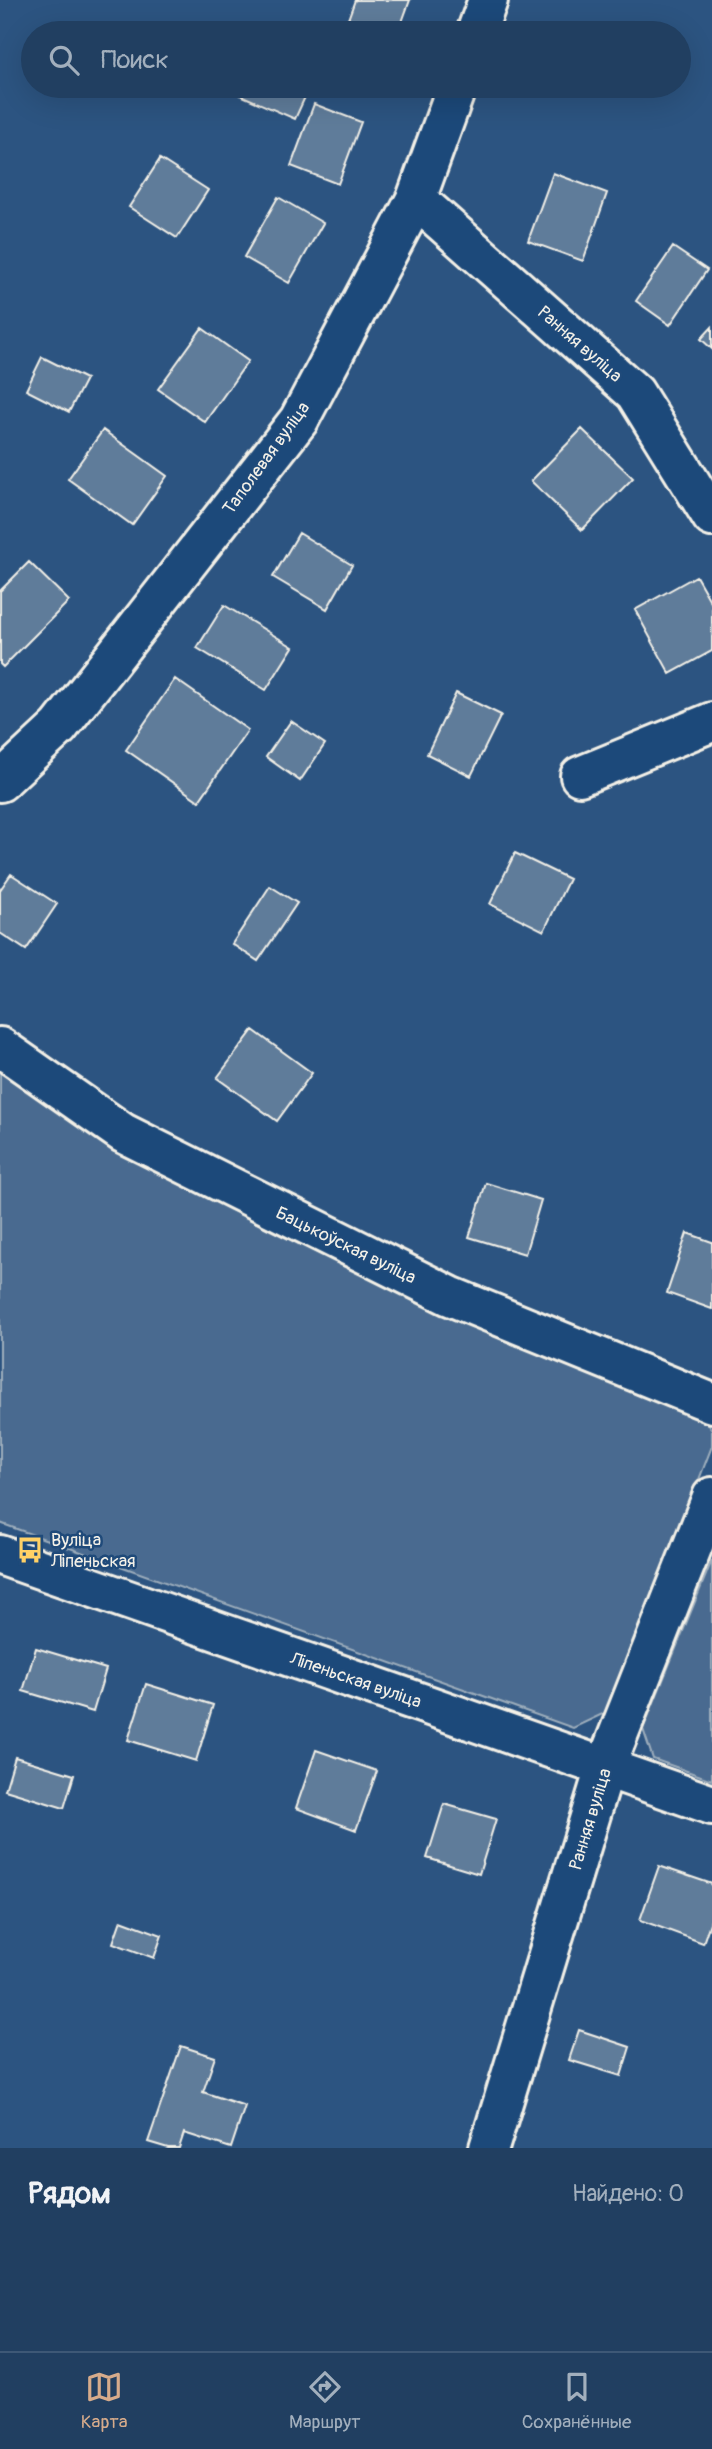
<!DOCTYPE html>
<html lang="ru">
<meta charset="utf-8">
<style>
:root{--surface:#213f61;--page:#2d4a6a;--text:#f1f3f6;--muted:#a2afbd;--line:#3e5876;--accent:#d6ab8b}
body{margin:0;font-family:Pangolin,sans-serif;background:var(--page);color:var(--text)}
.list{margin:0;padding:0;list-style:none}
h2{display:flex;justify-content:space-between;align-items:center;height:91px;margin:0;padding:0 28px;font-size:30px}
h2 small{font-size:23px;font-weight:400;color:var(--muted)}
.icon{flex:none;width:38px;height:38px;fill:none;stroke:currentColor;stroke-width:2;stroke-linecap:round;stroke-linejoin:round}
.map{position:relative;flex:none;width:712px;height:2148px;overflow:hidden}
.search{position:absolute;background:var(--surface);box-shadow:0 7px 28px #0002;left:21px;right:21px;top:21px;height:77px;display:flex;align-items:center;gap:18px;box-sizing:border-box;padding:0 24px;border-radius:38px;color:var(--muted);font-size:26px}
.sheet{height:203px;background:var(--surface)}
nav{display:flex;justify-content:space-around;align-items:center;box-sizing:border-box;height:98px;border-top:2px solid var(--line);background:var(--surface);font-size:19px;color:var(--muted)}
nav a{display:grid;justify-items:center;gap:4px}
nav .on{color:var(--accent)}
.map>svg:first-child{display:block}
.green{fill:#496b90;stroke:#9eaebc;stroke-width:2}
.building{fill:#5e7b9a;stroke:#f4f1e8;stroke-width:2}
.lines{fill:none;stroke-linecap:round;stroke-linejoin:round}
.minor-casing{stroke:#f4f1e8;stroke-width:44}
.minor{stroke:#1f4a7a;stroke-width:38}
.labels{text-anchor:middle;stroke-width:5;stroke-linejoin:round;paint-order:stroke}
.street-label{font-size:18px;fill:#f4f1e8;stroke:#1f4a7a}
.poi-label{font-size:18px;fill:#f4f1e8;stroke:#1f4a7a;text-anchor:start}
</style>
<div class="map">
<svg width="712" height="2148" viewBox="0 0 712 2148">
<rect width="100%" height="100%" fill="#2c5481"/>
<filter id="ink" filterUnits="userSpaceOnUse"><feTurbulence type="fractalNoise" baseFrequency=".0143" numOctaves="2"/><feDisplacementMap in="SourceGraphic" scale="14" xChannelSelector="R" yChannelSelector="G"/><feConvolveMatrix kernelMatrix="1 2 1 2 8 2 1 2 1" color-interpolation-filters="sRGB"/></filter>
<g filter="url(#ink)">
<path class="green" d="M0,1069L133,1158L297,1242L706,1420L712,1430V1446L609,1711L573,1728L0,1523Z
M712,1560V1780L653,1759L643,1729Z"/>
<path class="building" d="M355,0H410L398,33H343Z
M242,86H310L295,119L238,94Z
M314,104L361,122L338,184L291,166Z
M160,159L208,190L177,238L129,207Z
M553,173L607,193L583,261L528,241Z
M278,197L323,223L289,283L244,257Z
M673,247L707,270L670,325L636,301Z
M712,327V349L701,339Z
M202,328L248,361L205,422L158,389Z
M42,357L86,379L69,412L26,390Z
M582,429L633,478L582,530L531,481Z
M103,430L167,476L132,525L68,479Z
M299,533L352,565L327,609L273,577Z
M29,562L69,601L3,667L0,664V591Z
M696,576L712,604V651L670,674L635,610Z
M224,605L293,647L266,690L197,648Z
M175,679L248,730L199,801L126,750Z
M456,693L501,715L471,776L427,754Z
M291,721L325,744L300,781L266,757Z
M515,853L569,879L544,931L490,904Z
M11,874L57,904L26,950L0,933V890Z
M270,886L297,903L258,961L232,944Z
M253,1030L312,1073L277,1121L217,1078Z
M486,1183L541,1200L525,1254L469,1237Z
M687,1233L712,1242V1309L667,1293Z
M36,1648L106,1669L93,1712L23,1691Z
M146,1684L213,1705L196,1761L128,1740Z
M316,1750L377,1771L356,1830L296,1808Z
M15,1757L74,1775L64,1808L5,1790Z
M444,1804L496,1819L479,1874L427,1858Z
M659,1866L712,1884V1917L703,1943L640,1920Z
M121,1920L162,1935L154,1958L113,1943Z
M579,2030L630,2047L621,2076L569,2060Z
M181,2046L215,2057L203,2092L245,2106L231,2148L184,2133L179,2148H168L148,2142Z"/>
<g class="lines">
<g class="minor-casing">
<path id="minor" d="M476,33L488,0
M416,199L635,393L712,517
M580,776L712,722
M0,782L59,727L299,420L416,199L457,86
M0,1047L123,1133L450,1296L712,1403
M0,1555L712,1805
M489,2148L605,1768L712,1497"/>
</g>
<use href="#minor" class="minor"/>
</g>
</g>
<defs>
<g id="bus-bare" transform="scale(2.1)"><path d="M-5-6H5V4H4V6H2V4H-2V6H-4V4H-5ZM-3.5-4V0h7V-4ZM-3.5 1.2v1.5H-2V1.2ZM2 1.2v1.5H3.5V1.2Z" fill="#ffd166" stroke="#1f4a7a" stroke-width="2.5" paint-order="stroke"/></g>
</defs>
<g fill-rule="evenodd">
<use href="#bus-bare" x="30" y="1550"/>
</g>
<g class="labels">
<g class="street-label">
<text transform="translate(580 344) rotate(41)" y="6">Ранняя вуліца</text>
<text transform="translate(266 458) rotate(-54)" y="6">Таполевая вуліца</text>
<text transform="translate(346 1245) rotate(26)" y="6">Бацькоўская вуліца</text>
<text transform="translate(356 1680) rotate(19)" y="6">Ліпеньская вуліца</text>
<text transform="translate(590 1819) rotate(-73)" y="6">Ранняя вуліца</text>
</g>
<g class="poi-label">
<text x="51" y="1546">Вуліца<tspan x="51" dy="21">Ліпеньская</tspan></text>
</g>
</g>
</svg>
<div class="search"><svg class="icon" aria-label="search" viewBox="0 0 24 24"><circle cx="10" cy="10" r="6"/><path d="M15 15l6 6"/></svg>Поиск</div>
</div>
<section class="sheet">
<h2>Рядом<small>Найдено: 0</small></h2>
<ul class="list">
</ul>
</section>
<nav>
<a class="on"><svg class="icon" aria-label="map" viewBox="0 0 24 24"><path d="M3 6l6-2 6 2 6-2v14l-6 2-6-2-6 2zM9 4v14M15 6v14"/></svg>Карта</a>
<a><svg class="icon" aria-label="directions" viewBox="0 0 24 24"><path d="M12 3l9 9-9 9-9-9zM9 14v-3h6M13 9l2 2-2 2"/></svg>Маршрут</a>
<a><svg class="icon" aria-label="saved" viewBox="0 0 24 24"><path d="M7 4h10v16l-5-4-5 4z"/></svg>Сохранённые</a>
</nav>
